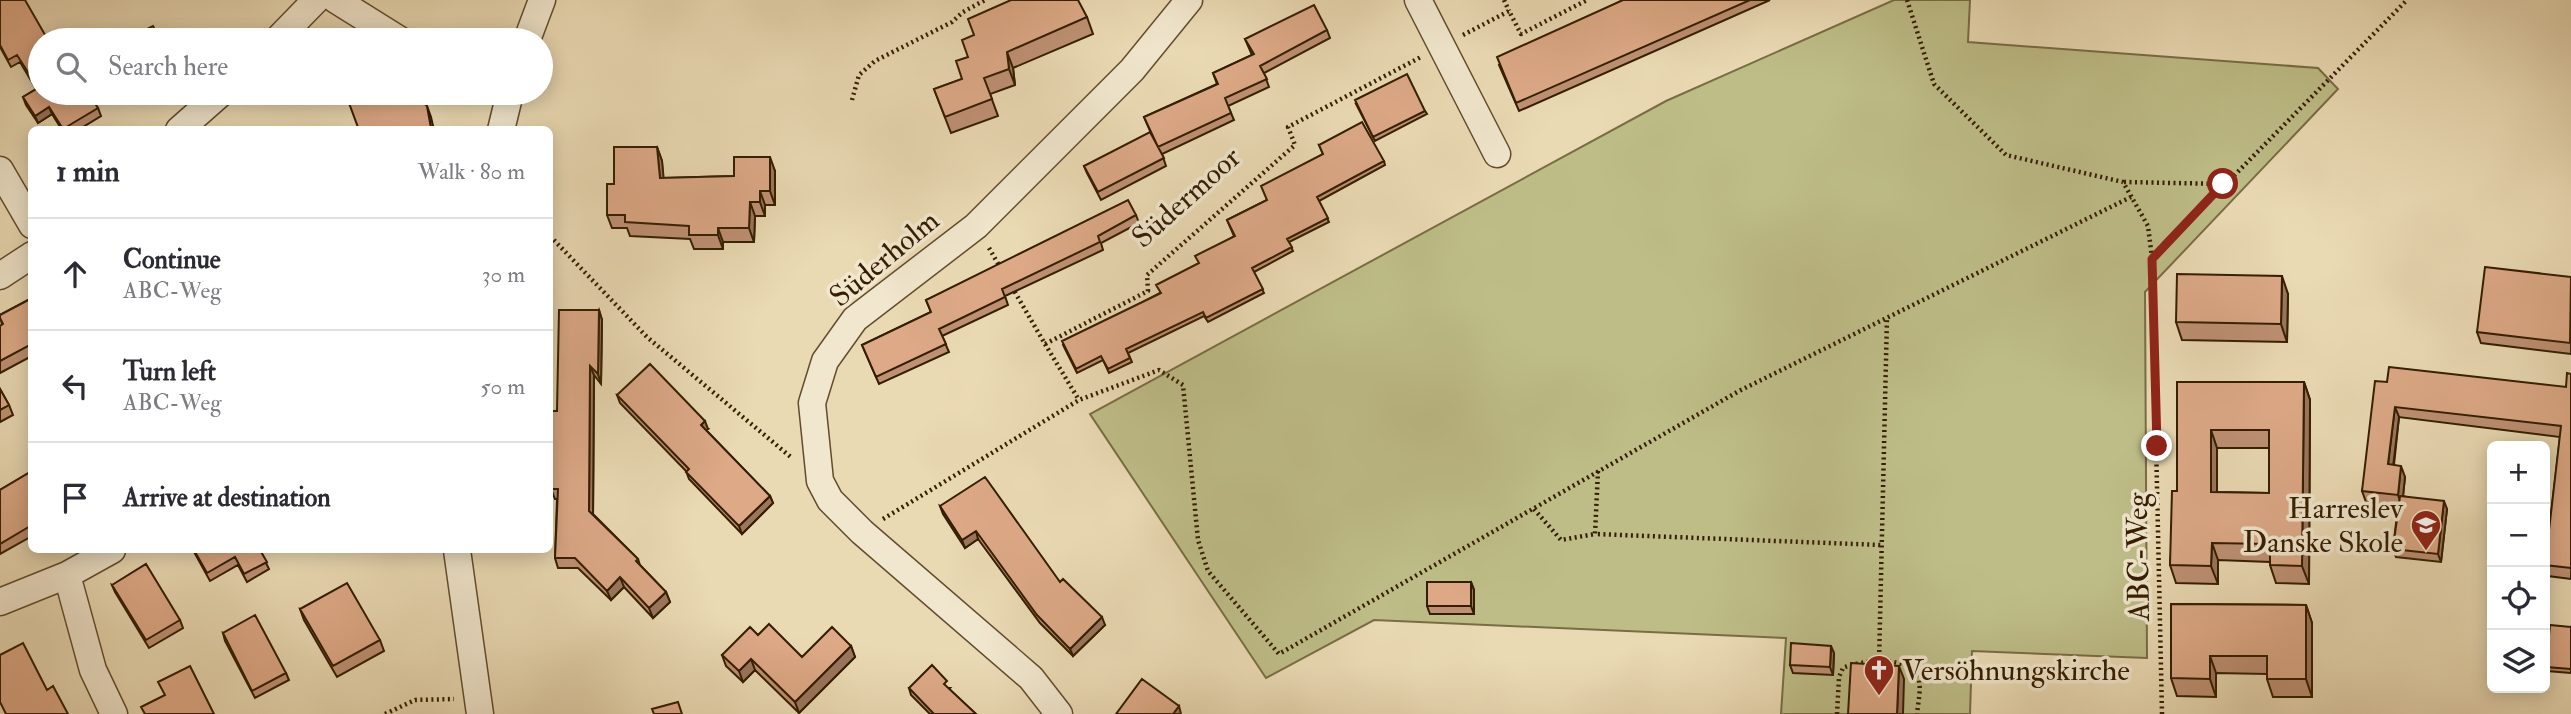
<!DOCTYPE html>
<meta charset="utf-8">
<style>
:root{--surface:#fff;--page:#f7f7f7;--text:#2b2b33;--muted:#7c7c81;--line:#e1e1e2}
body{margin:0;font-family:"IM FELL Double Pica",serif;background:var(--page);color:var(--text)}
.controls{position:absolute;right:21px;bottom:21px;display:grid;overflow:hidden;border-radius:10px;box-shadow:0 4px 18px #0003}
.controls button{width:63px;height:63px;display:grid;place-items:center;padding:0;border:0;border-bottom:2px solid var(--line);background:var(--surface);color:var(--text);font:35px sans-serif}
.stop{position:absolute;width:21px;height:21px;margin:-16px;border:5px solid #8f2418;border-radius:50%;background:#fff}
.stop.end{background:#8f2418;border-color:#fff;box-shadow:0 2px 7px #0008}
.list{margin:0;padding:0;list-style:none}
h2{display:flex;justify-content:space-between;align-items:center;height:91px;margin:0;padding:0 28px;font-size:30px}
h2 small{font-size:23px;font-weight:400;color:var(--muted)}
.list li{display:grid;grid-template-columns:46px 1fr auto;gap:21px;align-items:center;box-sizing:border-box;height:112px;padding:0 28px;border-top:2px solid var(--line)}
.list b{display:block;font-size:26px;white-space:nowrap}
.list p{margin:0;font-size:23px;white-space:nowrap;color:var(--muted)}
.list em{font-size:23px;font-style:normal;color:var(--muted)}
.icon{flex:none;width:38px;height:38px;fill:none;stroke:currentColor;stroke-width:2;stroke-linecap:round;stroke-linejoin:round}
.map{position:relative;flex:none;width:2571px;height:714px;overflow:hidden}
.search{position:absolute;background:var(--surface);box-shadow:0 4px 18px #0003;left:28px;top:28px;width:525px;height:77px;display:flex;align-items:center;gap:18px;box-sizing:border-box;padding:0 24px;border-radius:38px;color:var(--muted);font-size:26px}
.panel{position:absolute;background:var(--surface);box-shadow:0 4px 18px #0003;left:28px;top:126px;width:525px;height:427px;border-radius:10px}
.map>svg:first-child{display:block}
.green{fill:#bebd88;stroke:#796d44;stroke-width:2}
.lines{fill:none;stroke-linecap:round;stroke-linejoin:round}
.minor-casing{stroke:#624c2d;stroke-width:29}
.path{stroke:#341d00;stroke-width:4.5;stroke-dasharray:2 3.5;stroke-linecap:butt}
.minor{stroke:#f1e7ce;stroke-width:26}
.wall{fill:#be9174;stroke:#341d00;stroke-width:2;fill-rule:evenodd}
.shaded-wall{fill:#9b765e;stroke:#341d00;stroke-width:2}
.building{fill:#dda987;stroke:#341d00;stroke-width:2;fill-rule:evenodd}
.route{stroke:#8f2418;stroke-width:9}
.labels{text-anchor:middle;stroke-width:7;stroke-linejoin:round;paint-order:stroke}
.street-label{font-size:30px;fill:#341d00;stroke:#f1e7ce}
.poi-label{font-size:30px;fill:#341d00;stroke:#f1e7ce;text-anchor:end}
</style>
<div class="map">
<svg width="2571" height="714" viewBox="0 0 2571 714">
<rect width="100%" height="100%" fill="#eadab4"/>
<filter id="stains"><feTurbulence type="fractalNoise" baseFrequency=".00286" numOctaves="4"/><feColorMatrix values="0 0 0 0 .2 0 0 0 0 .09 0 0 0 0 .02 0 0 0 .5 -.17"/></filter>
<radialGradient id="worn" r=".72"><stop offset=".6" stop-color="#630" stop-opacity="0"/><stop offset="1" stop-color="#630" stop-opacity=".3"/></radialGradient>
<path class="green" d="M1894,0H1970L1968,42L2318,68L2338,89L2145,292L2147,658L1972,651L1970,714H1781L1786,638L1374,620L1266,678L1090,414L1666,101Z"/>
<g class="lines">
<g class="minor-casing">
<path id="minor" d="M336,0L400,40
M1418,0L1497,154
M277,40L316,0
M527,40L542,0
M179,130L221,93
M501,130L510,93
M0,170L32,225
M0,276L32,255
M457,550L480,714
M67,575L93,670L114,714
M0,602L67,575L112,550
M1059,714L1031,678L862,532L830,500L820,481L812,403L825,361L855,319L976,226L1132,70L1189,0"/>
</g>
<path class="path" d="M1504,0L1509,11
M1907,0L1934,84L2006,155L2123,182L2148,226L2152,258
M1463,35L1509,11L1521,34L1587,0
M852,100L859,75L875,61L952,22L963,12L985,0
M2124,182L2223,184
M550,236L647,337L792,458
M989,248L1000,267
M1012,287L1045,344L1148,291L1147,275L1295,145L1288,127L1421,57
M1045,344L1079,400
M1598,471L1595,534L1881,545
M1534,509L1561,540L1595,534
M883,519L1079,400L1159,370L1183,385L1198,540L1208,571L1279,654L1739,391L2131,197
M1879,663L1887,317
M385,714L415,700L454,699
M1837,714L1839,677L1843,668C1861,660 1913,654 1919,680C1921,690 1918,704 1917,714
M2162,714L2152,259L2407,0"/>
<use href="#minor" class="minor"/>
</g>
<path class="wall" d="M0,0L40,40L98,108L101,116L78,130H62L52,114L38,123L26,105L23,97L36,89L20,62L11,67L0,47Z
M1623,0H1770L1519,111L1499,65Z
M1087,17L1093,34L1013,68L1015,85L990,94L998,116L951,133L934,89L962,79L974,35Z
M1327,30L1330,38L1264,73L1269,87L1228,106L1234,120L1162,154L1166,166L1101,200L1087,173L1084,166L1154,140L1144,117L1217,84L1213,73L1252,55L1245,39Z
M130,93H144L133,98Z
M1356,104L1425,111L1427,114L1375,141Z
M1319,145L1384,161L1385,165L1319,201L1329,222L1289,242L1293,251L1254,272L1264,293L1208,322L1204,316L1128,353L1132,362L1109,373L1103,360L1077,373L1063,345L1160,293L1234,236L1227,220L1267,200L1323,154Z
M657,147L662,161L663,178L734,176L775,171V205H765V216H755L754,242H723V249H694L690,239L630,236L627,228H612L607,215L614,184Z
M1136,215L1139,223L1101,243L1103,250L1005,296L1008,305L942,336L949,352L879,384L862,345L931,312L926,300Z
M2571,277V354L2481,343L2477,332Z
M2288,294L2287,342L2182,340L2176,322Z
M32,298V356L0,373V326L2,325L0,315Z
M599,310L602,320L601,384L594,375L593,514L638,559L640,565L666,592L670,602L653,618L624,587L611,600L578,568H558L555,558L557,499H555L551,489L557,411Z
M2571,374V579L2548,576L2545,566L2560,437L2399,417L2394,465L2405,477L2403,496L2447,509L2441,562L2396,557L2393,549L2398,506L2366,502L2362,491L2387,382L2566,387Z
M2177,382H2304L2310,400L2309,584L2276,583L2270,565V562L2218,560V584L2176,583L2170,565L2177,491ZM2217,448H2269V493L2217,492Z
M0,389L9,405L13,415L0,422Z
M617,395L708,429L706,430L770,496L773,503L742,534L689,479L686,471L620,403Z
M32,471V536L0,554V490Z
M940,506L1060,582L1105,625L1073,656L1040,623L978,539L965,548L943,514Z
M193,550H260L269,569L247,582L238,565L210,581Z
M1471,582L1474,590V614H1430L1427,606Z
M112,585L180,620L183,628L149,648L115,592Z
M2171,604L2306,605L2312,623V697H2273L2267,679V674L2216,673V697L2177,696L2171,678Z
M300,609L380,640L384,651L337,677L304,620Z
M2571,627V673L2547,671L2546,667Z
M223,633L286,673L289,680L255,698L225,641Z
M758,635L802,657L851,646L855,657L799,713L755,670L743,682L726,666L722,655Z
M1834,653L1833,675L1793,673L1790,665Z
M909,688H950L949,689L976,714H930L911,695Z"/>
<path class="shaded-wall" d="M1007,52L1013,68L1015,85L1009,69Z
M427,106L431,117L434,130H431Z
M49,107L52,114L38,123L35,116Z
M657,147L662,161L665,192L660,178Z
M770,157L775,171V205L770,191Z
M760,191L765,205V216L760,202Z
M750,202L755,216L754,242L749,228Z
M718,228L723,242V249L718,235Z
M2282,276L2288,294L2287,342L2281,324Z
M599,310L602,320L601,384L598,374Z
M590,366L594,375L593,520L589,511Z
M2304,382L2310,400L2309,584L2302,566Z
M2395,407L2399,417L2392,475L2388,464Z
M705,421L708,429L704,432L701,425Z
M2211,430L2217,448V509L2211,492Z
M2401,466L2405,477L2402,506L2398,495Z
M770,496L773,503L742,534L739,526Z
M2444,501L2447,509L2441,562L2438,554Z
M976,531L978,539L965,548L962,540Z
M2212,543L2218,560V584L2211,566Z
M620,577L624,587L611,600L607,591Z
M1471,582L1474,590V614L1471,606Z
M666,592L670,602L653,618L649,608Z
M2306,605L2312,623V697L2306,679Z
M1102,617L1105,625L1073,656L1070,649Z
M851,646L855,657L799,713L795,702Z
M1831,646L1834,653L1833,675L1830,667Z
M2210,656L2216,673V697L2210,679Z
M751,659L755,670L743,682L739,671Z
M1899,666L1904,679L1903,714H1897Z
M1179,706L1181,714H1173Z"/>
<path class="building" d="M0,0H25L48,40H40V93H88L98,108L63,129L49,107L35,116L23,97L38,88L17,55L8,60L0,45Z
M1011,0H1078L1087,17L1007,52L1009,69L984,78L992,99L945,117L934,89L962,79L956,61L968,57L962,40L974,35L968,19Z
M1623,0H1750L1516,103L1497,57Z
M1314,5L1327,30L1260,66L1267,79L1225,98L1231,113L1158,147L1144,117L1218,84L1213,73L1254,54L1245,39Z
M153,26L160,40H124Z
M1407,74L1425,111L1373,137L1355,100Z
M377,93H413L427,106L431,128V130H359L349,103Z
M1362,122L1384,161L1317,197L1328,218L1287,239L1292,247L1252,268L1263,289L1206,318L1203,312L1126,349L1130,358L1108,369L1101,356L1076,369L1062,341L1161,293L1156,285L1199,263L1195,256L1235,236L1227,220L1267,200L1261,186L1323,154L1319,145Z
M1150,132L1164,158L1098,192L1084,166Z
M614,147H657L660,178L734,176V157H770V191H760V202H750L749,228H718V235H689V226L625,222V215H607V184H614Z
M1128,200L1136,215L1098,236L1100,242L1002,289L1005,297L939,329L946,344L876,377L862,345L931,312L926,300Z
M2485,267L2571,277L2570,343L2477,332Z
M2177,274L2282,276L2281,324L2176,322Z
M32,298V344L0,361V326L3,324L0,318V315Z
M559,310H599L598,374L590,366L589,511L638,559L636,561L666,592L649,608L620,577L607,591L575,558H555L558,489H551L552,411H557Z
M650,364L705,421L701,425L770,496L739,526L686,472L689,469L617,395Z
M2389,367L2566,387L2567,373L2571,374V568L2545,565L2561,426L2395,407L2388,464L2401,466L2398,495L2362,491L2375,381L2387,382Z
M2177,382H2304L2302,566L2270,565V544L2212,543L2211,566L2170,565L2172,491H2177ZM2211,430H2269V493L2211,492Z
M0,389L9,405L0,410Z
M32,471V525L0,544V490Z
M985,477L1060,582L1063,579L1102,617L1070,649L1037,615L976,531L962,540L940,506Z
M2400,496L2444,501L2438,554L2393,549Z
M194,550H260L267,562L244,574L235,557L207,573Z
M146,564L180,620L146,640L112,585Z
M1427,582H1471V606H1427Z
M347,583L380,640L333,666L300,609Z
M2171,604L2306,605V679H2267V656H2210V679L2171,678Z
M255,615L286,673L252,691L223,633Z
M769,624L802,657L832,627L851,646L795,702L751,659L739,671L722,655L750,627L758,635Z
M2550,625L2571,627V669L2546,667Z
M23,643L47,690L53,686L68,714H6L0,702V655Z
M1791,643L1831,646L1830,667L1790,665Z
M1851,663L1899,666L1897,714H1848Z
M932,665L947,681L944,684L976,714H934L909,688Z
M190,666L214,714H145L141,707L165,695L158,682Z
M1142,679L1179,706L1173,714H1116Z
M678,702L682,714H654L652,709Z"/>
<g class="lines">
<path class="route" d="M2157,446L2152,259L2223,184"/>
</g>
<defs>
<g id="school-pin" transform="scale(1.575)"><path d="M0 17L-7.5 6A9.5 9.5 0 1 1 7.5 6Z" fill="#8f2418" stroke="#f1e7ce"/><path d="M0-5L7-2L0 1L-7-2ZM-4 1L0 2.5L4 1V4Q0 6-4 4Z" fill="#fff"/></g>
<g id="church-pin" transform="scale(1.575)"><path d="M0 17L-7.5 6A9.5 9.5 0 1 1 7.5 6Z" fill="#8f2418" stroke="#f1e7ce"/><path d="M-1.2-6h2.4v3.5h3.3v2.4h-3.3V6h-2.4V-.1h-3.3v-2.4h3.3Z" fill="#fff"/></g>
</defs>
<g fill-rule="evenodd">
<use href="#school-pin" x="2426" y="525"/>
<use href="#church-pin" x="1879" y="670"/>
</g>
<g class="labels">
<g class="street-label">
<text transform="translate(1186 197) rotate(-42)" y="10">Südermoor</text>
<text transform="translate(884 258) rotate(-40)" y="10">Süderholm</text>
<text transform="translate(2138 557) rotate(-91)" y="10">ABC-Weg</text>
</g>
<g class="poi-label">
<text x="2403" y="518">Harreslev<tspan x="2403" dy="34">Danske Skole</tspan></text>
<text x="1902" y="680" text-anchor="start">Versöhnungskirche</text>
</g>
</g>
<rect width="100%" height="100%" filter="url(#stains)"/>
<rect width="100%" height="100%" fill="url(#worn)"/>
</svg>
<div class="controls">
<button>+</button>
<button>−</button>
<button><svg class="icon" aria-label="locate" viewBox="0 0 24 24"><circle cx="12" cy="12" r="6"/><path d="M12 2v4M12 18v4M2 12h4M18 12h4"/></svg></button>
<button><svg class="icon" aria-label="layers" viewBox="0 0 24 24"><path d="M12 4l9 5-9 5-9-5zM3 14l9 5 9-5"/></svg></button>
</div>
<div class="stop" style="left:2223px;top:184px"></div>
<div class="stop end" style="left:2157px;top:446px"></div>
<div class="search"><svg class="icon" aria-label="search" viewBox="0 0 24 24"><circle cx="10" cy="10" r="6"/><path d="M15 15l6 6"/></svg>Search here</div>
<section class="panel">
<h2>1 min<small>Walk · 80 m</small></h2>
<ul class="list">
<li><svg class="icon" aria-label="ahead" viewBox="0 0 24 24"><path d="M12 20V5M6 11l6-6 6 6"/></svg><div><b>Continue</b><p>ABC-Weg</p></div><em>30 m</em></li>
<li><svg class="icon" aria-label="left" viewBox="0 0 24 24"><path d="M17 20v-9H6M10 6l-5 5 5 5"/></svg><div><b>Turn left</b><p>ABC-Weg</p></div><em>50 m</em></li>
<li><svg class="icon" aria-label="arrive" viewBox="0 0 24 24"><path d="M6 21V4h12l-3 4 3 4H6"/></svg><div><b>Arrive at destination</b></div></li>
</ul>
</section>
</div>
